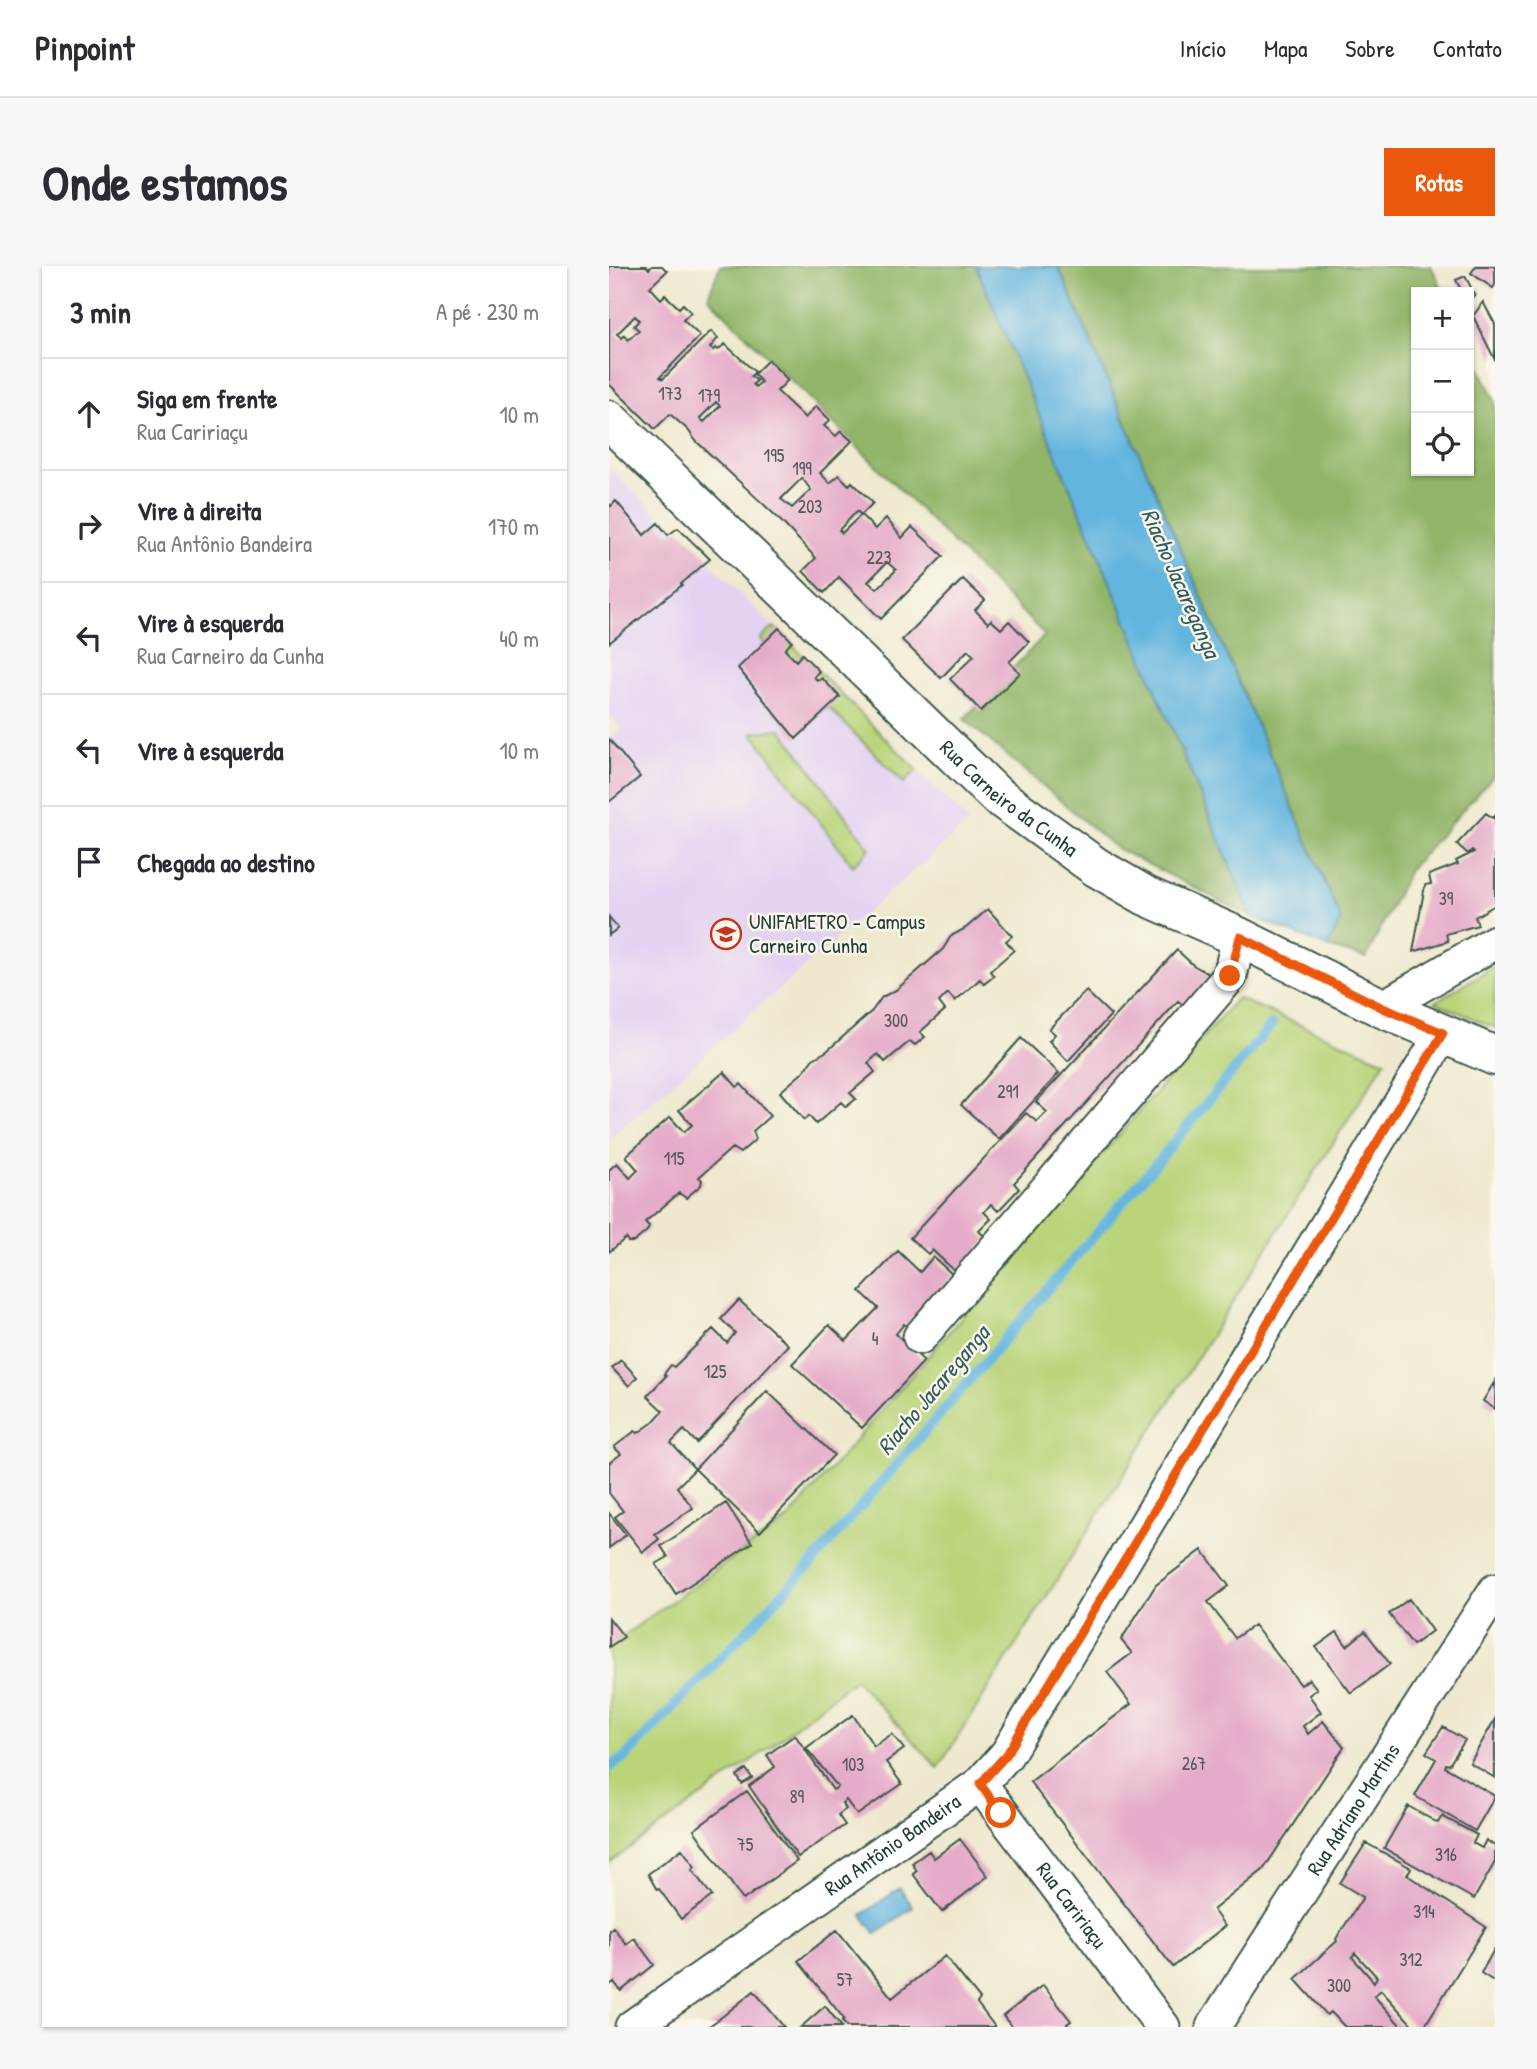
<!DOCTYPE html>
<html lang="pt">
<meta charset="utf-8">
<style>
:root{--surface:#fff;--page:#f7f7f7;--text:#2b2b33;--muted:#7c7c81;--line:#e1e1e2;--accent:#ea580c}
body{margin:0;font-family:"Patrick Hand",sans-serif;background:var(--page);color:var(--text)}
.controls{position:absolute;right:21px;top:21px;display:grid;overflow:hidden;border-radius:0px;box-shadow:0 2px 5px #0004}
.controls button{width:63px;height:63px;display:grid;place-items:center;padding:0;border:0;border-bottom:2px solid var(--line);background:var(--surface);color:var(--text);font:35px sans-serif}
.stop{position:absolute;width:21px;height:21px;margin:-16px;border:5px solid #ea580c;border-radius:50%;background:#fff}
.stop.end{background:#ea580c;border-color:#fff;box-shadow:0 2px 7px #0008}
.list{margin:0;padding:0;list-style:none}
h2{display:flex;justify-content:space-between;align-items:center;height:91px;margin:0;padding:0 28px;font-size:30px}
h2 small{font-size:23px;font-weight:400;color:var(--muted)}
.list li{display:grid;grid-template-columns:46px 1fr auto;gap:21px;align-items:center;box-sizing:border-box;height:112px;padding:0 28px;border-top:2px solid var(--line)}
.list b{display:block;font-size:26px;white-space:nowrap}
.list p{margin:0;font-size:23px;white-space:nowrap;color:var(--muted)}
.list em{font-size:23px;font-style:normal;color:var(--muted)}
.icon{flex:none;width:38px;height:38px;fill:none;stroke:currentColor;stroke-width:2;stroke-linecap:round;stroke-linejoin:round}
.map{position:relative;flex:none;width:886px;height:1761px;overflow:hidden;border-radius:0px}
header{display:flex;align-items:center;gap:42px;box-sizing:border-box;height:98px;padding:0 35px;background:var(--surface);border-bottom:2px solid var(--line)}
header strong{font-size:33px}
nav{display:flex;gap:38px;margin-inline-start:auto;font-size:24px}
.intro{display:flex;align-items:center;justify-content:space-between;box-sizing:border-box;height:168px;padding:0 42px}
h1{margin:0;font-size:49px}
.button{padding:18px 32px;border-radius:0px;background:var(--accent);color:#fff;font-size:24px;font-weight:700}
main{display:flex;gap:42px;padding:0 42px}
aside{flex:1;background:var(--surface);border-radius:0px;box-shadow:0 2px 5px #0004}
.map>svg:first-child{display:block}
.built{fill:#e3d3f2}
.green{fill:#b9d479;stroke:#6c8856;stroke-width:2}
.forest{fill:#92b669;stroke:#587a4e;stroke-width:2}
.water{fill:#64b5df;stroke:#42798a;stroke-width:2}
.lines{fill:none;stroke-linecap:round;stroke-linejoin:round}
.stream{stroke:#64b5df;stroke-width:10}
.building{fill:#e5acc9;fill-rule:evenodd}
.minor-casing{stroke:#3e574b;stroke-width:37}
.tertiary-casing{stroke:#3e574b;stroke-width:42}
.minor{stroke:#fff;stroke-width:33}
.tertiary{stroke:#fff;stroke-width:38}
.route{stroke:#ea580c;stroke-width:9}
.labels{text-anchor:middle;stroke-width:5;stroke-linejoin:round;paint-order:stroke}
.number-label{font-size:18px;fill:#505959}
.street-label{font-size:21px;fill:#1f3d34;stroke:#fbf7ec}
.poi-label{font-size:21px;fill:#1f3d34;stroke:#fbf7ec;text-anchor:start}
.water-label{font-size:23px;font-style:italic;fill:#305b5f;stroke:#fbf7ec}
</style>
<header>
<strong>Pinpoint</strong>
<nav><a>Início</a><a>Mapa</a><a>Sobre</a><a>Contato</a></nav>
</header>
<div class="intro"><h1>Onde estamos</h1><a class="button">Rotas</a></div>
<main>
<aside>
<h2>3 min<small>A pé · 230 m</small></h2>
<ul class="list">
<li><svg class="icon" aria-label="ahead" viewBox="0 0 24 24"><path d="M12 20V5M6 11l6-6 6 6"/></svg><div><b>Siga em frente</b><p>Rua Caririaçu</p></div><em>10 m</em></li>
<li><svg class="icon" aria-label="right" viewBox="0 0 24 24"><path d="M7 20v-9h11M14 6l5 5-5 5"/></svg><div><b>Vire à direita</b><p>Rua Antônio Bandeira</p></div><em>170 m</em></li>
<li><svg class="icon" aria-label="left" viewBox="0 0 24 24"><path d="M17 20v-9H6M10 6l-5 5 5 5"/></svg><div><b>Vire à esquerda</b><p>Rua Carneiro da Cunha</p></div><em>40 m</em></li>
<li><svg class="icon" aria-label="left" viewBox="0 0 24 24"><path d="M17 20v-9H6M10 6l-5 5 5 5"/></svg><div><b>Vire à esquerda</b></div><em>10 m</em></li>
<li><svg class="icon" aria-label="arrive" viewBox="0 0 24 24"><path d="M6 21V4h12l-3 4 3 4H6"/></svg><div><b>Chegada ao destino</b></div></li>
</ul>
</aside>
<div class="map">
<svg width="886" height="1761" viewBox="0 0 886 1761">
<rect width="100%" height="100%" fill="#fbf7ec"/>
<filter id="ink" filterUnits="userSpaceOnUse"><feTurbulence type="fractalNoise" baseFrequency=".0143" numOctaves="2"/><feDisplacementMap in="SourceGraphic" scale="14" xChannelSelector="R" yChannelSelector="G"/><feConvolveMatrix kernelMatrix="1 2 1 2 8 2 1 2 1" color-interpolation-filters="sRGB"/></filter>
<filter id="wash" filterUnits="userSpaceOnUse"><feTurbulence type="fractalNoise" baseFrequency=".00686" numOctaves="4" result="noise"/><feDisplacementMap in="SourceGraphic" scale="28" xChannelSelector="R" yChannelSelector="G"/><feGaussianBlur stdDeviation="1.57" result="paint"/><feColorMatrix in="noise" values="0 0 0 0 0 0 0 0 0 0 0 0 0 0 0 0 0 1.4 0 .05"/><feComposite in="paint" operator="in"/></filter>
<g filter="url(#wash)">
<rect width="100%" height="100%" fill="#eee9ce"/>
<path class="built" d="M0,202L101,297L360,556L0,873V472L12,462L0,447Z"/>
<path class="green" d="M165,361L308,504L295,517L151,373Z
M172,463L261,583L244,600L143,467Z
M886,700V762L826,736Z
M628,732L776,795L329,1502L246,1413L161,1481L0,1597V1380L179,1253Z"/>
<path class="forest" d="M111,0H367L643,651L507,582L355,453L436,369L99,31Z
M449,0H822L835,26H807V205H860V79L886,135V508L800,604L757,692L719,681L732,653Z"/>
<path class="water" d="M367,0H449L732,653L719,681L643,651Z
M291,1622L304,1641L267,1668L253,1649Z"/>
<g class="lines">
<path class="stream" d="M0,1501L15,1492L203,1297L557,886L663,758"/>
</g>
<g id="blocks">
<path class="building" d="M0,0H37L40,3L43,0H53L58,5L41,21L52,33L56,29L70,42L74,38L82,46L74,54L91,70L51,111L54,113L102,65L109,72L101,82L104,84L107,82L109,84L116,78L146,106L142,110L148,115L144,118L147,121L152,116L145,108L159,94L179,114L168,125L196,152L207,140L221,154L215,160L227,170L232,165L243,175L211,207L221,217L230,209L240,219L243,216L264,237L252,249L248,245L230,264L233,267L252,249L266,263L277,252L293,272L303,261L334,290L272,353L230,311L215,327L194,305L207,292L167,250L87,175L79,164L61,148L46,163L0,118ZM26,50L30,54L25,60L30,64L19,74L15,69L13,72L8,68ZM107,136L111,140L95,156L91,152ZM193,212L202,224L183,242L172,233ZM278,296L287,304L268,323L259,316Z
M867,0H886V19L884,22L862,7Z
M856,10L866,29L860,33V26H853L847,14Z
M874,36L886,58V94L864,50Z
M7,235L35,269L49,257L59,269L69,262L101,293L72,318L73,319L0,377V238L2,240Z
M354,313L376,334L366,344L379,357L382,354L392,363L400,355L420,376L400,396L411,407L372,445L341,413L365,390L359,384L332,412L293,374Z
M170,362L183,375L176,384L187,395L193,388L210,405L205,411L209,415L213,412L231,431L187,473L129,402Z
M0,473L31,511L0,536Z
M877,547L884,552L886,549V639L866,651L869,659L837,668L839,675L804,686L816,619L822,618L820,609L849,598L847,595L865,586L863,584L859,588L848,578Z
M379,643L403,670L397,675L405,684L381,705L385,710L375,718L371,713L346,735L339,727L330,736L336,744L311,766L316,771L306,779L301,775L276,796L269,788L259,797L266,806L241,827L247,833L237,841L232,836L207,858L200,850L195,854L171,826L193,807L204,793L218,785L263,745L273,731L287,724L334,683L342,670L357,662Z
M0,651L9,662L0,669Z
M568,684L584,699L607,712L575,740L569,735L405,917L410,923L389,945L382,938L375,946L382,953L370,965L379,974L347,1006L323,984L319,988L301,972L417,847L428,856L438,846L427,836Z
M477,725L502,749L459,795L440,775L446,768L440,763Z
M412,772L450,807L390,873L352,839Z
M115,806L128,821L132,818L161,850L144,865L147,873L131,887L123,882L90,911L93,914L92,919L77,932L70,927L36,956L40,960L38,965L25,976H19L17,972L0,986V904L8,897L21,912L29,904L17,890L61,851L75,866L83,859L70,844Z
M289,985L311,1006L324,991L344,1009L304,1066L295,1058L287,1068L315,1095L253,1162L183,1098L220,1059L237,1075L269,1042L251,1025Z
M130,1034L179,1079L88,1177L75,1164L62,1177L86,1203L68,1221L84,1242L46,1268L50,1273L34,1286L6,1251L14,1245L0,1227V1197L12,1188L5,1181L26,1165L29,1167L43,1157L54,1145L38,1130L57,1110L55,1108L62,1099L65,1101L104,1063L118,1077L126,1067L112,1053Z
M12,1094L28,1111L20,1120L3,1102Z
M886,1115V1143L874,1135Z
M158,1125L225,1189L151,1266L86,1203Z
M117,1237L143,1277L67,1328L47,1298L59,1291L52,1280Z
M0,1247L17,1269L0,1282Z
M593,1284L620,1320L599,1336L626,1372L645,1359L692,1419L700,1413L708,1423L700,1429L712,1446L694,1460L699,1468L714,1455L735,1481L654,1604L604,1644L616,1660L564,1701L421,1516L522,1438L498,1406L523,1387L512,1374L547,1319Z
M800,1333L823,1365L804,1379L780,1348Z
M0,1352L15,1371L0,1381Z
M756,1365L781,1398L742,1427L707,1381L728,1366L738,1380Z
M244,1449L265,1480L283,1468L295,1483L277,1496L293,1518L248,1549L237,1534L233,1537L237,1543L229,1549L236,1559L189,1591L140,1520L166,1501L158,1489L186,1469L224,1524L229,1521L197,1482Z
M886,1453V1512L861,1497Z
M834,1461L856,1474L840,1499L837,1498L836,1501L886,1530L866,1565L806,1530L827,1493L817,1487Z
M137,1503L143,1512L133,1518L128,1510Z
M138,1525L188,1595L134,1634L85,1564Z
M799,1540L829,1557L833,1550L868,1569L864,1577L873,1582L877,1574L886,1580V1596L865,1633L775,1582Z
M351,1573L379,1610L333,1646L304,1608L308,1605L303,1597L320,1585L325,1592Z
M757,1577L802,1602L798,1609L877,1661L815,1761H805L772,1724L765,1730L793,1761H736L722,1746L718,1749L686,1713L728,1675L727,1673L754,1631L731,1617ZM746,1687L768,1711L765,1716L743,1691Z
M73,1583L86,1601L83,1604L103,1630L72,1653L50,1623L48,1624L39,1608Z
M4,1661L17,1678L25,1672L45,1699L12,1725L5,1716L0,1719V1664Z
M228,1664L283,1732L336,1690L371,1733L368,1737L386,1761H238L233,1755L235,1753L189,1695Z
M886,1682V1716L872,1707Z
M434,1719L462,1755L458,1758L460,1761H403L394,1750Z
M145,1725L175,1761H99L114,1750Z
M216,1740L233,1761H192Z"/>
</g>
</g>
<g filter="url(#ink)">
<use href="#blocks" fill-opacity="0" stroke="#3e574b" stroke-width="2"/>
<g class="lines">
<g class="minor-casing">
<g id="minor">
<path d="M773,742L886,676"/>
<path d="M311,1071L621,710L630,671"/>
<path id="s1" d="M371,1518L554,1761"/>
<path id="s2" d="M23,1761L371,1518L398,1488L834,767"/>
<path id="s3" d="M604,1761L886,1325"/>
</g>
</g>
<g class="tertiary-casing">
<g id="tertiary">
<path id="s4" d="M0,154L386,528L487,601L537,630L630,671L773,742L886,790"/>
</g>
</g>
<use href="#minor" class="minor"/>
<use href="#tertiary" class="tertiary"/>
</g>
</g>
<g class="lines" filter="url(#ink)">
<path class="route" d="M392,1547L371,1518L398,1488L834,767L774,742L631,671L621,710"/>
</g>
<defs>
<g id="university-ring" transform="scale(1.575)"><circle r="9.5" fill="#fbf7ec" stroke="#c8321e" stroke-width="1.5"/><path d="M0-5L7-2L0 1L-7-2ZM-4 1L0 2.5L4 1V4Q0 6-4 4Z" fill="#c8321e"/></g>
</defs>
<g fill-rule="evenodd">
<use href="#university-ring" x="117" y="668"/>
</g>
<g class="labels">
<g class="number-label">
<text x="61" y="134">173</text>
<text x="100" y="136">179</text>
<text x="165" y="196">195</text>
<text x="193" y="209">199</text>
<text x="201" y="247">203</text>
<text x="270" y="298">223</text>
<text x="837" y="639">39</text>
<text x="287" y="761">300</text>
<text x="399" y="832">291</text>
<text x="65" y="899">115</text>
<text x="266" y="1079">4</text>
<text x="106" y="1112">125</text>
<text x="585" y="1504">267</text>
<text x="244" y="1505">103</text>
<text x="188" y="1537">89</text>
<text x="136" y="1585">75</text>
<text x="837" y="1595">316</text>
<text x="815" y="1652">314</text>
<text x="802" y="1700">312</text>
<text x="236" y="1720">57</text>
<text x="730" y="1726">300</text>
</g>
<g class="street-label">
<text dy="7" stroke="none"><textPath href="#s4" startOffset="551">Rua Carneiro da Cunha</textPath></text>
<text dy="7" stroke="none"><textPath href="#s3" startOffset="259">Rua Adriano Martins</textPath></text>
<text dy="7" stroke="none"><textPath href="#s2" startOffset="318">Rua Antônio Bandeira</textPath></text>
<text dy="7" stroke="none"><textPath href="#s1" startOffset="152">Rua Caririaçu</textPath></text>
</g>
<g class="poi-label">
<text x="140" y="663">UNIFAMETRO - Campus<tspan x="140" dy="24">Carneiro Cunha</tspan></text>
</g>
<g class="water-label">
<text transform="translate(572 317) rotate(66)" y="8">Riacho Jacareganga</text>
<text transform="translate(324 1124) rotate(-50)" y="8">Riacho Jacareganga</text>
</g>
</g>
</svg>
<div class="controls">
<button>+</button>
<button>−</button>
<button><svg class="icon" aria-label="locate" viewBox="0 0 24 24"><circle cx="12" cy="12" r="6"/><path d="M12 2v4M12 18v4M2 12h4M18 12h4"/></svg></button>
</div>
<div class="stop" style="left:392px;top:1547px"></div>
<div class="stop end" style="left:621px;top:710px"></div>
</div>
</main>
